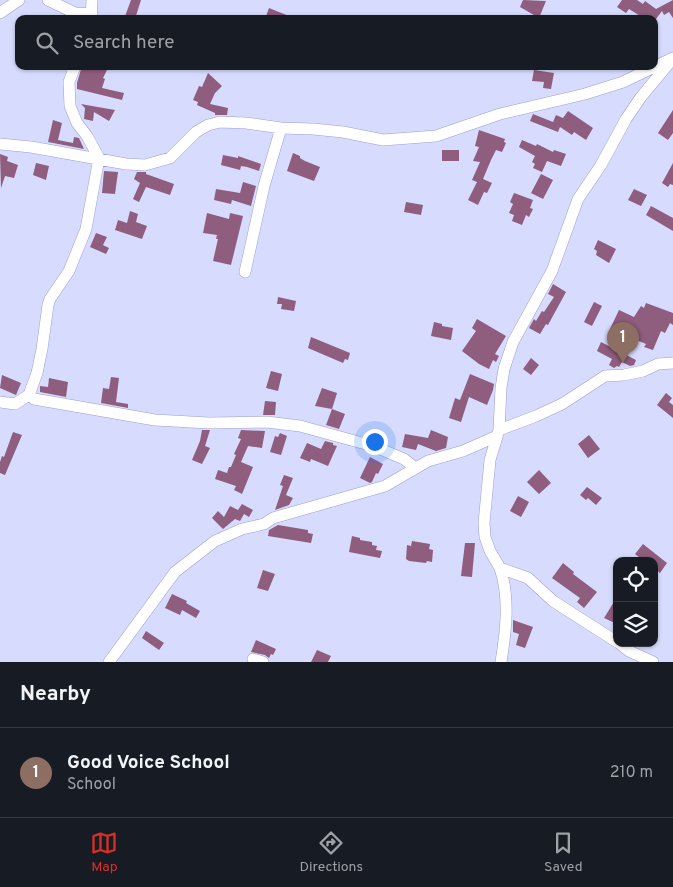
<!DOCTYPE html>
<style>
:root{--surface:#171b24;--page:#20242c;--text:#f1f3f6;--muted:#9ea1a6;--line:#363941;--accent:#d93025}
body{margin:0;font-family:Overpass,sans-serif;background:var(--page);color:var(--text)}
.controls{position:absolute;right:15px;bottom:15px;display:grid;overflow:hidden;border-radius:10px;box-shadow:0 1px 4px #0004}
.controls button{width:45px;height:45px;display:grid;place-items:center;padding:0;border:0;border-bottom:1px solid var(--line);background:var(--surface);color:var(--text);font:25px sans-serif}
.you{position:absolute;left:374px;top:441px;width:18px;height:18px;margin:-12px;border:4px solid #fff;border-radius:50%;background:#1a73e8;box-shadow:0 0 0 8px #1a73e833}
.badge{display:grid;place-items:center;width:32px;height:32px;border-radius:50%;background:var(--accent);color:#fff;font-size:16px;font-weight:700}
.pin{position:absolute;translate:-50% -41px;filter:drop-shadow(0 1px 2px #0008)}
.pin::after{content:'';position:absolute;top:26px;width:18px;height:15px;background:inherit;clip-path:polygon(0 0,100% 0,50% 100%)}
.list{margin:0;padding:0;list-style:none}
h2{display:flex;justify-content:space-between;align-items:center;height:65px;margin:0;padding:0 20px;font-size:21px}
h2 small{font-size:16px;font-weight:400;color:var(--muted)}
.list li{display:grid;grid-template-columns:32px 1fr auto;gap:15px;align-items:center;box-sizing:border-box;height:90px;padding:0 20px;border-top:1px solid var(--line)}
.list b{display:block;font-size:19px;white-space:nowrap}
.list p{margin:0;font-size:16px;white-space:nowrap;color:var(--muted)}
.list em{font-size:16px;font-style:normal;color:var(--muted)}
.icon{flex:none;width:28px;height:28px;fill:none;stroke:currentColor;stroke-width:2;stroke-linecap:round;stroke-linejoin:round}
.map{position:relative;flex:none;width:673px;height:662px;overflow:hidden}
.search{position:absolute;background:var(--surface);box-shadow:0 1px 4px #0004;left:15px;right:15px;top:15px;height:55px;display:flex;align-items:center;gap:12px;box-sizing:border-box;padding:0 18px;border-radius:10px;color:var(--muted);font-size:19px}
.sheet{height:155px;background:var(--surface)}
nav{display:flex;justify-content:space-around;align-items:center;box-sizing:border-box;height:70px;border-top:1px solid var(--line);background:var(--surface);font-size:14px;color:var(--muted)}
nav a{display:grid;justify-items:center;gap:2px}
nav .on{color:var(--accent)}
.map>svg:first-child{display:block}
.building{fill:#8f5d7e}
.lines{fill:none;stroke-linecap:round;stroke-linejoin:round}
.minor-casing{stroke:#9a9fd6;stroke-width:12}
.minor{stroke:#fff;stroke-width:11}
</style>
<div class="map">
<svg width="673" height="662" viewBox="0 0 673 662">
<rect width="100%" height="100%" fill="#d7dbfe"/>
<path class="building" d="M131,0H141L135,19H124Z
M523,0L546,1L539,18L520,7Z
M622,0H637L643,4L645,1L656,9L673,0V18L669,12L664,15L662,11L656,19H645L629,9L626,13L617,7Z
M269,8L294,18V19H265Z
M82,66H109L103,78L105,79L102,88L124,93L122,100L77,89V83Z
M534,70L554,73L551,89L543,88L544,82L532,81Z
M208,73L222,86L215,93L210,104L228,108L227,115H215V113L197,105L198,102L193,100L199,86L202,87Z
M81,104L92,106L115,110L109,121L94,112L93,121L84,119L85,108Z
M673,110V133L668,140L658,133Z
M568,111L593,128L586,140L574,132L572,135L560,127L558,132L530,121L533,114L553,122L556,115L563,118Z
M53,120L62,123L58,140L73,143L74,137L79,138L84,149L48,142Z
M479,130L505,139L504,142L506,143L502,152L496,150L491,160L483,179L492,183L487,193L484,192L478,205L468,200L477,182L472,180L480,162L473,161L479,147L475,146Z
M522,140L536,146L537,144L553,152L554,150L566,154L561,166L547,161L542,172L533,168L535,164L532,162L535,156L519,147Z
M442,150H459V161H442Z
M293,153L300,156V158L305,161L320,167L314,181L287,171Z
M0,154L8,157L7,161L18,165L14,178L5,176L1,188Z
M223,155L238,158V156L261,164L259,171L247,167L241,166L240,170L221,165Z
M36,163L49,166L46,180L33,175Z
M673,163V185L670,184L668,187L662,183Z
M104,171L118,172L115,194L102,193Z
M137,172H146V174L174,184L170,195L146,187L139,202L133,199L140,183L134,179Z
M541,174L553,180L543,199L531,193Z
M243,182L256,186L251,206L232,200L231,204L214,200L216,189L240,193Z
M634,189L647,195L641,206L628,200Z
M514,193L533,200L530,208L533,209L529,217L526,215L522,225L512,221L514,215L509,213L513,204L510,202Z
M406,202L423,205L421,215L404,212Z
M651,206L673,218V231L646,215Z
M130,211L138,214L136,222L147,226L142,239L115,230L118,220L127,223Z
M207,213L229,219L230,213L243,216L231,265L213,261L218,239H216L217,235L203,233Z
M96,233L107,237L103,245L109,248L106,254L90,247Z
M598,240L616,249L609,263L596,255L597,251L594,249Z
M553,284L566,292L548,325L546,324L540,334L529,328L534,319L536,321L542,311L544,312L554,297L548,294Z
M278,297L296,301L294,311L281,309L282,304H277Z
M594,302L602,306L592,326L584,322Z
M646,303L673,313V325L670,323L665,333L661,331L653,350L644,347L646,344L610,329L619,310L634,317L641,306L644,308Z
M477,319L506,336L495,354L499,356L496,362L493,360L489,369L479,364L462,351L476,331L472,328Z
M434,322L442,324V326L453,328L451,340L431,336Z
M311,337L350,353L348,360L345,359L343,363L308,348Z
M601,342L636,360L634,365L630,366L622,362L619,367L617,366L614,368L609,365L612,359L597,351Z
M531,358L539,365L531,375L523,369Z
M271,371L282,374L278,391L266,388Z
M470,374L494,384L493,390L487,405L469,397L461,422L449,418L455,398L460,400Z
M2,375L21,383L16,395L0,388Z
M111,377L119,378L116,402L128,404V408L101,403L103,388L109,389Z
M49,378L68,382L66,397L40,392V386L48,387Z
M322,388L337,393L332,409L315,406Z
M666,393L672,398L669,402L673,405V418L657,405Z
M265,401L276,402L275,415H263Z
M332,409L345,414L339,429L326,425Z
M202,430H210L205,446L210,448L202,464L192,460L200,441Z
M241,430L265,431L262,448L248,446L241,462L253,467L242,494L234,490L236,486L215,479L218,470L227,473L229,467H231L236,455L234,454L241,439L238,438Z
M431,430L448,437L446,448L436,451L418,444L416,450L402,447L405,434L428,438Z
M13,432L22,435L5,475L0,473V462L2,456L4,457Z
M280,433L287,436L281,455L270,452L275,436L278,437Z
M589,435L600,449L588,458L578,444Z
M325,441L333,443V445L337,446L328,466L311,459L310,462L300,458L307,443L321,449Z
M370,457L383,464L378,474L376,473L372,482L370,483L360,478Z
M539,470L551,483L539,494L527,482Z
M284,475L293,478L286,495L293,498L289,505L275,510L283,486L280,485Z
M587,487L602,498L596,505L588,498L586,500L580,495Z
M518,496L529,502L521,517L510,511Z
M242,504L253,510L249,517L244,514L240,521L235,519L223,529L212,518L218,511L224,517L230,506L238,510Z
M278,525L308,530V533L313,534L311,543L268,536L269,530Z
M352,536L360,538V540L372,542V545L377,546L376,550L382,551L380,558L349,552Z
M412,541L430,544L429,549L433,550L432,562L427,561L426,563L409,561L406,559L407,545L411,546Z
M465,543H475L472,577L461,576Z
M643,544L667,563L660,573L654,568V561H644L635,554Z
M563,563L574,572L573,574L597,592L584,608L577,602L580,598L552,578Z
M263,570L275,574L268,591L257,588Z
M172,594L187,601L186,603L200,611L196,618L182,610L180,615L165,608Z
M617,597V624L604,618Z
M513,620L533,627L525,648L516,645L519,634L513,632Z
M146,631L164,643L159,650L142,638Z
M256,640L276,649L273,655L271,654L269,658L265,655L251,652Z
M317,650L331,656L328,662H311Z"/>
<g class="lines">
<g class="minor-casing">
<path id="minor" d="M48,0L75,13L92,14
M0,13L19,0
M91,19L92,0
M0,144L31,147L126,164L145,165L170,158L196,132L208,125L220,122L246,123L281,128L313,129L343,132L383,140L436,136L500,114L585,94L623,82L673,58
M245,272L264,186L281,128
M29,395L34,399L155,420L209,423L267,422L300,426L373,446L404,459L415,468
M0,402L15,404L29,395L37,373L42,349L48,305L50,299L69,271L86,229L99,158L87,136L77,123L70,106L69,82L75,66
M499,430L536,416L562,404L605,376L624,375L643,371L658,364L673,363
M500,568C510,598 506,631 501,662
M617,642L553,601L528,578L500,568L490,551L485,537L484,523L490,460L499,430L501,388L504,369L513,342L552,271L578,199L601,165L626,119L641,97L670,62
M619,643L629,651L653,662
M253,659L263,662
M109,662L175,572L215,541L242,529L264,524L273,518L385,486L428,461L463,451L497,436"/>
</g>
<use href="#minor" class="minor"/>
</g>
</svg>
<div class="controls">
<button><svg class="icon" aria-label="locate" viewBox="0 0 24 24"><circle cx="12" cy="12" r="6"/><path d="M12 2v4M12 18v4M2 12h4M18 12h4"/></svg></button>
<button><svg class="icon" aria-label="layers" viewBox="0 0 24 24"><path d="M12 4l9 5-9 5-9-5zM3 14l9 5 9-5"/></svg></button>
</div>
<div class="you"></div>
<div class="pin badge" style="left:623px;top:363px;background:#8d6e63">1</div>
<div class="search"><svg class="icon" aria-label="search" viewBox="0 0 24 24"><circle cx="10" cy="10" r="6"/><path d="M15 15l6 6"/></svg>Search here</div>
</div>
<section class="sheet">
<h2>Nearby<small></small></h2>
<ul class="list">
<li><span class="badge" style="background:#8d6e63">1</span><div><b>Good Voice School</b><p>School</p></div><em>210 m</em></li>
</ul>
</section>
<nav>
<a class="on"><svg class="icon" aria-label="map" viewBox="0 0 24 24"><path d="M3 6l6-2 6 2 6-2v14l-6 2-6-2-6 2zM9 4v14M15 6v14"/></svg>Map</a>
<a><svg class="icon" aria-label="directions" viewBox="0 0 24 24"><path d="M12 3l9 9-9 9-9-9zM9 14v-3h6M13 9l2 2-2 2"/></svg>Directions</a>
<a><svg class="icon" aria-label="saved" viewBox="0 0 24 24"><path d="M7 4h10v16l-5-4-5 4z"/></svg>Saved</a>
</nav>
